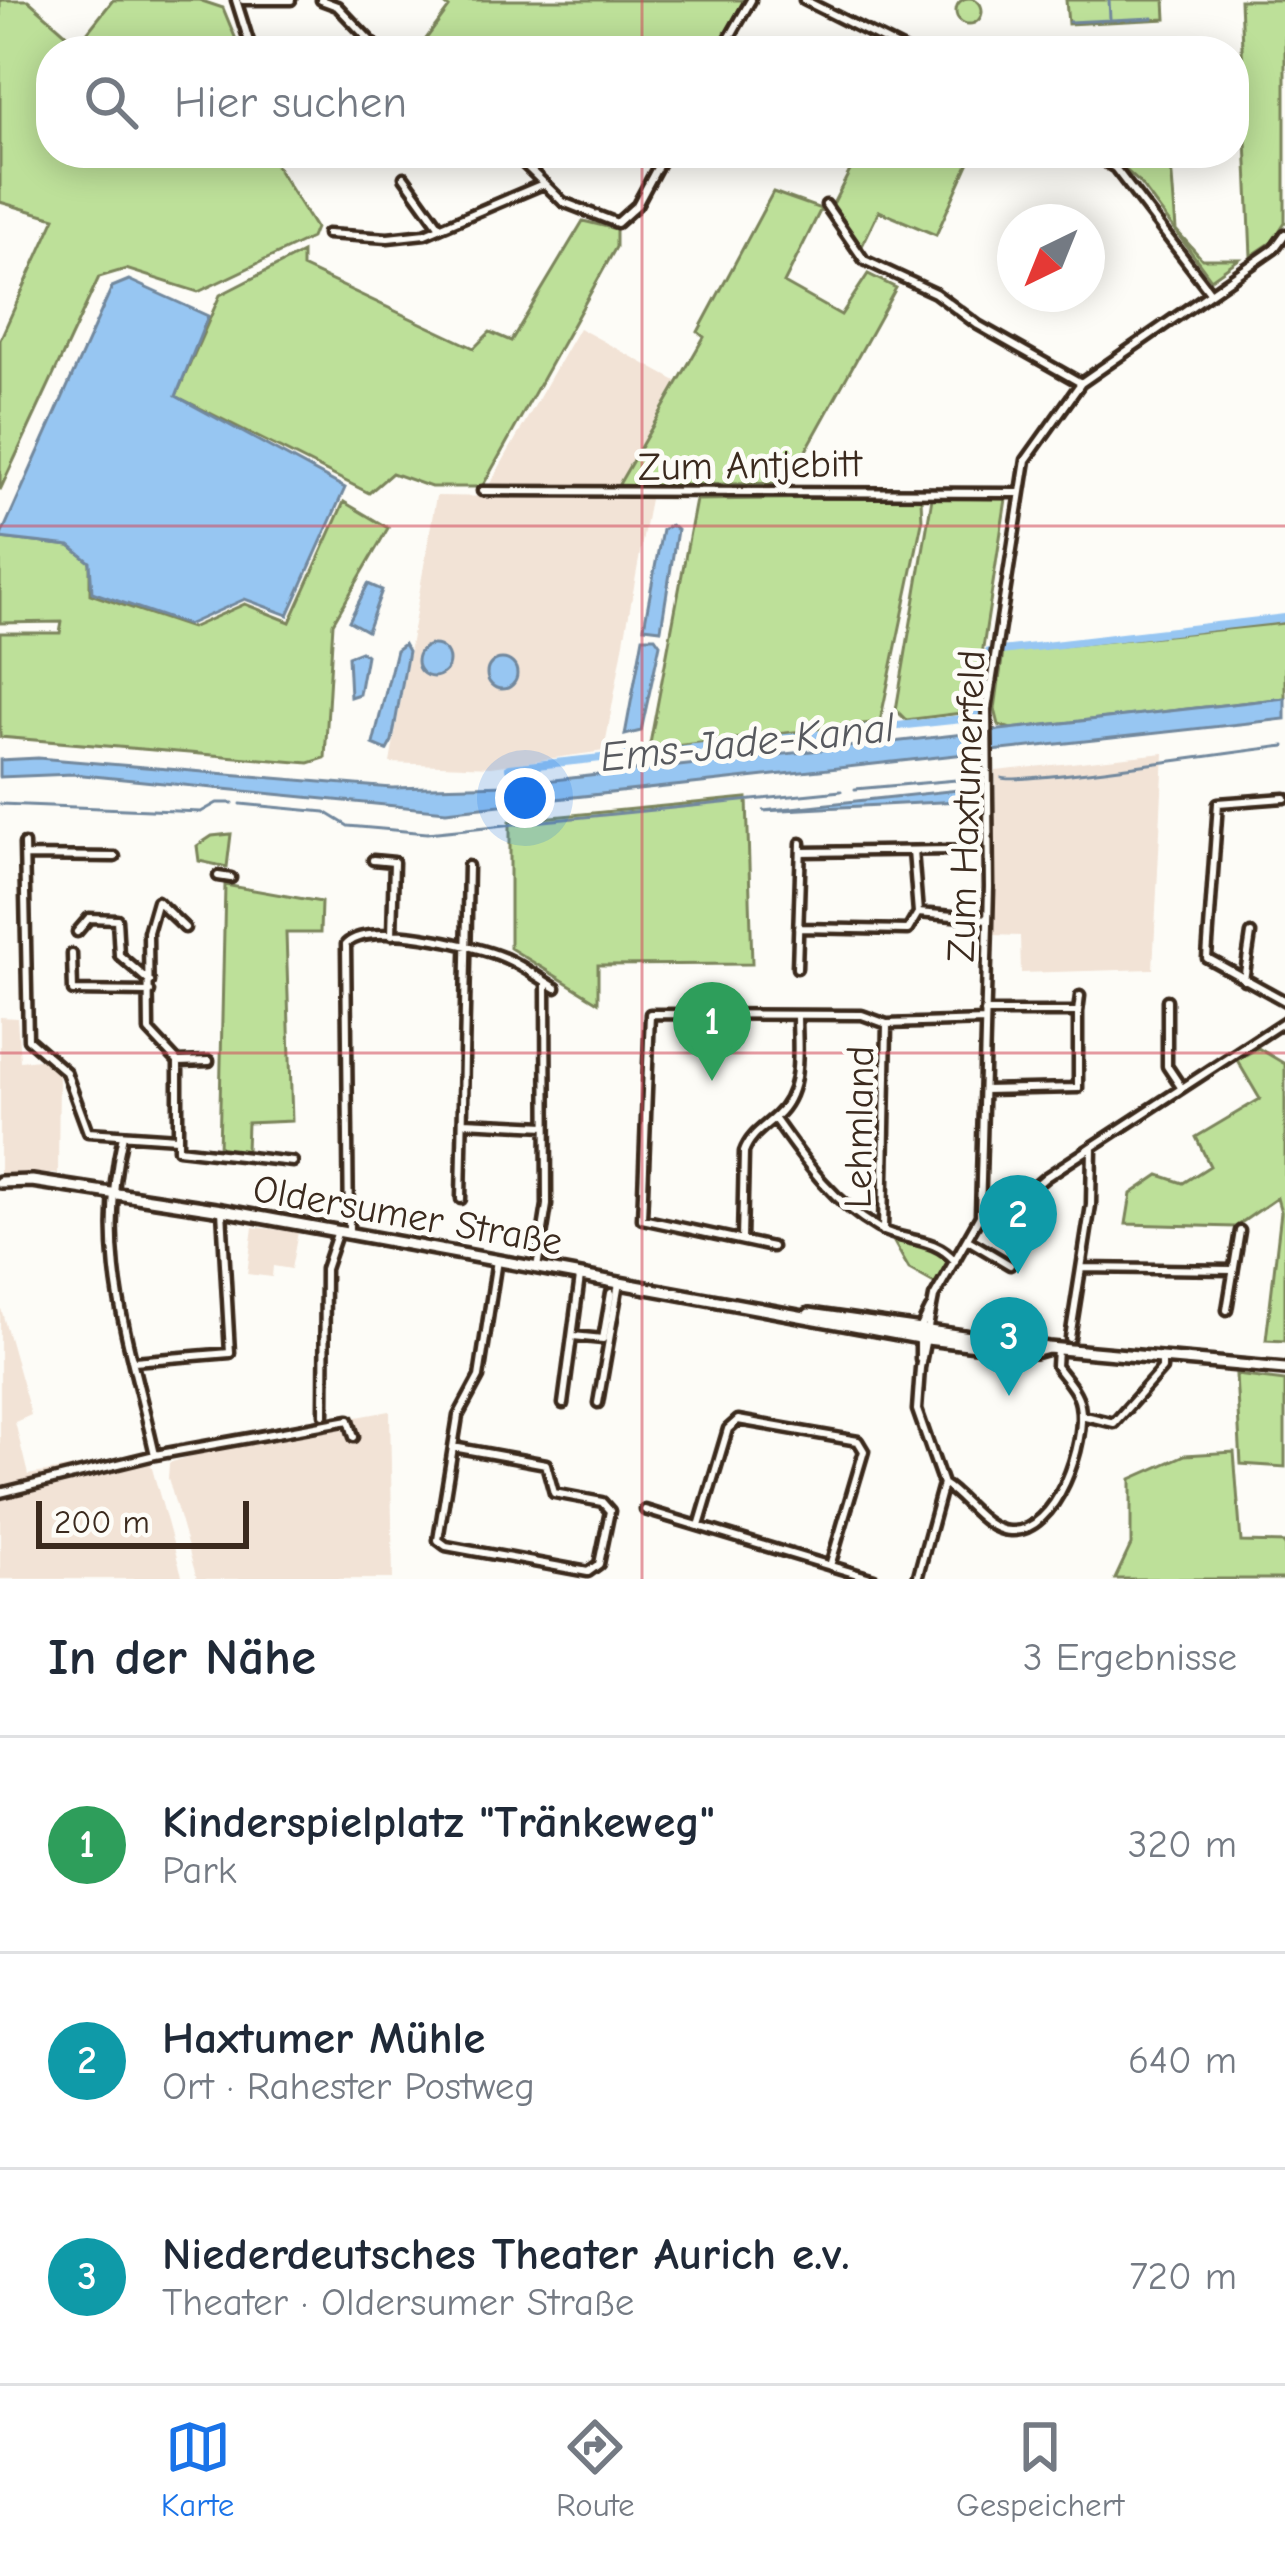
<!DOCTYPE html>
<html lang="de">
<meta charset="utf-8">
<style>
:root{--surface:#fff;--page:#f6f6f7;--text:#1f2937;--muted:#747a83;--line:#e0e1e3;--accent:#1a73e8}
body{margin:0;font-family:"Comic Neue",sans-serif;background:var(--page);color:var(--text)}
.compass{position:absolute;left:997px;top:204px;width:108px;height:108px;border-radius:50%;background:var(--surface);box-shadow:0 6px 30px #0003;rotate:223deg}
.scale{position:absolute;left:36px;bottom:30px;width:213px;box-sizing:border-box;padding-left:12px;border:6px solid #3b2a1e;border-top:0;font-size:33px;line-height:42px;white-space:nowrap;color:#3b2a1e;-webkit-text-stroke:9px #fdfcf7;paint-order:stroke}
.you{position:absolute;left:525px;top:798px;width:42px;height:42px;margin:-30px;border:9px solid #fff;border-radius:50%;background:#1a73e8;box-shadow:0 0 0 18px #1a73e833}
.badge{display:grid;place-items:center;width:78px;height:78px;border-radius:50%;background:var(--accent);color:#fff;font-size:39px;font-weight:700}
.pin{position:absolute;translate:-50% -99px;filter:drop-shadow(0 3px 6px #0008)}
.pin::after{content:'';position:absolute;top:63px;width:42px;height:36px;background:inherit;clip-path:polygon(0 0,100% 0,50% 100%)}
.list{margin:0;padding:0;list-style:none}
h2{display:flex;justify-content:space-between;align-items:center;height:156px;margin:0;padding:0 48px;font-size:51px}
h2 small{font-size:39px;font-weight:400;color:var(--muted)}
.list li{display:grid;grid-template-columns:78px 1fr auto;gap:36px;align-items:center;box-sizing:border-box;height:216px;padding:0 48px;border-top:3px solid var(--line)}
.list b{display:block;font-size:45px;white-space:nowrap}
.list p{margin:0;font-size:39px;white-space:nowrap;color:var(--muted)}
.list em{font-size:39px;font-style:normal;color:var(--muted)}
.icon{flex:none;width:66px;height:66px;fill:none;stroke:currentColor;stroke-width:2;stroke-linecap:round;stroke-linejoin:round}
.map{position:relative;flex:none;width:1285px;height:1579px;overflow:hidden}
.search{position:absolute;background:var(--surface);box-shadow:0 6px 30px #0003;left:36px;right:36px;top:36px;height:132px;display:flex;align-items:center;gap:30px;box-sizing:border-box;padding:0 42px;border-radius:48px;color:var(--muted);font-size:45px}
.sheet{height:804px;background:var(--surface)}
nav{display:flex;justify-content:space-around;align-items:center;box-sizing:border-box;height:168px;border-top:3px solid var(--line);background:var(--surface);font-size:33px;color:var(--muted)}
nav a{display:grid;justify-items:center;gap:6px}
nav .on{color:var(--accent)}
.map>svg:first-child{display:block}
.built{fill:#f2e3d6}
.green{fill:#bde099;stroke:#7c855c;stroke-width:3}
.water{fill:#97c6f2;stroke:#72889d;stroke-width:3}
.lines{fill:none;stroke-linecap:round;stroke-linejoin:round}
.stream{stroke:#72889d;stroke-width:3}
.canal{stroke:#97c6f2;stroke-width:8}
.street-casing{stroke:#3b2a1e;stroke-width:15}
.secondary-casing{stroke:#3b2a1e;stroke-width:18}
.street{stroke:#fdfcf7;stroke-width:6}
.secondary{stroke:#fdfcf7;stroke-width:9}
.grid{fill:none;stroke:#d1495b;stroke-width:3;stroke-opacity:0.55}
.labels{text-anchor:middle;stroke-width:10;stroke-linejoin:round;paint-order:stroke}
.street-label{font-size:39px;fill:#3b2a1e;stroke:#fdfcf7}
.water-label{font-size:42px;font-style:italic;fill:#57595e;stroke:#fdfcf7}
</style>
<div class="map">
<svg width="1285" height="1579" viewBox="0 0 1285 1579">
<rect width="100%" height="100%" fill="#fdfcf7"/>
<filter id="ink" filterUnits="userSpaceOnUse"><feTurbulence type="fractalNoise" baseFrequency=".00833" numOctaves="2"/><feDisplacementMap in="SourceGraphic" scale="24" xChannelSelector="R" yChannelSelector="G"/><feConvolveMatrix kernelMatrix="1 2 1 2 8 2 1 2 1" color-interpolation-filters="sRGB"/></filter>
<g filter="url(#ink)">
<path class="built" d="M579,328L678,382L618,486L487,489Z
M436,496L650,499L604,751L491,767L390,763Z
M1164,753L1153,969L1021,973L1020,936L993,935L996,771Z
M0,1017L17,1018L20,1061L48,1058L59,1073L58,1174H0Z
M253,1227L298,1232L291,1269L273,1266L272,1277L247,1274Z
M0,1305L31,1415L15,1422L28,1475L148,1454L183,1579H0Z
M390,1411L393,1579H197L168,1478L169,1463L252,1436Z"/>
<path class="green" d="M956 11a13 13 0 1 1 26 0a13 13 0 1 1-26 0Z
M0,0H28L78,44L113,0H199L223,8L237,42L225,51H51V153H268L315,228L311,238L198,292L126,269L99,277L0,490V340L55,218L0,202Z
M440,0H744L715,51H417L449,8Z
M1066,0H1165L1166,19L1068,24Z
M1240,0H1285V222L1272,242L1251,256Z
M859,153H973L936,235L879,211L861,248L832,206Z
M1107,153H1132L1171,164L1176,230L1202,259H1239L1211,279L1139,182Z
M773,192L821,209L784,283L841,315L868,274L896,288L788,483L618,486L704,337L698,332Z
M583,221L616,229V247L482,487H431L392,473L369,493L176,396L220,295L302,253V267L474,348L490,332L511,341Z
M921,497L922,522L880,722L649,749L696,500Z
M932,498L1006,499L975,700L961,713L906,720L896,710Z
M344,502L388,528L333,623L325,758L309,763L0,737V633H60L62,622L0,623V538L70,546L90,562V594L191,628L245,604L290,622Z
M1285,623V698L1011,729L999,725L995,709L1003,652Z
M747,798L752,964L598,965V1002L510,948V821Z
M231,834L227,867L199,861L197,846L212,836Z
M225,885L321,902L320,933H286L292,1121L247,1123L246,1151H219Z
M1258,1048L1285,1064V1341L1266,1340L1281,1212L1277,1198L1235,1227L1126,1224L1131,1194L1159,1175L1183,1183L1210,1166L1196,1137L1260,1099L1237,1060Z
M891,1237L931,1246L949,1261L936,1284L909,1269Z
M1236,1375L1285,1381V1467L1241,1464Z
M1234,1452L1241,1542L1285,1543V1579H1115L1131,1545V1479L1185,1455Z"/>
<path class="water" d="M129,280L208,316L176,396L345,488L288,615L245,599L187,625L92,592L90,562L70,546L0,538L112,287Z
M671,525L677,530L661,629L644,627L662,530Z
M368,584L382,590L367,631L349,621Z
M643,637H655L660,644L641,731L625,735Z
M404,644L408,651L392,741L387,750L373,744L396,650Z
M417 661a16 16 0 1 1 32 0a16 16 0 1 1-32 0Z
M361,651L366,655L359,694L350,697L348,656Z
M487 674a15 15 0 1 1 30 0a15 15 0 1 1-30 0Z
M1285,698V719L446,811L73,774L0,777V760L38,758L392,788L509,785Z
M967,789L972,798L960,801L763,811Z"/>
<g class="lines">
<path class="stream" d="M1109,0L1110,19
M1069,22L1153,18
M1002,778C1017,785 1245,750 1285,746
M855,789L979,778
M0,804L201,812L217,803H233
M241,804L325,812L348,826L427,833L841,791"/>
<path class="canal" d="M1001,651L1285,618
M509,768L971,718L980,706L989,652"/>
<g class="street-casing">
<path id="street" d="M236,0L252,51
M243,0H291
M321,0L337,6L380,51
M804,0L906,51
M322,51L327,45L330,51
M722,51L751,0
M513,153L563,202L617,223L637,205L665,153
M1042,153H1071
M1091,153L1115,168L1210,292
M404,177L440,227
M826,205L864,260L935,293L978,325L1081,383
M327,234L388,238L425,234L543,184
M482,491L1018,493
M1285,798L1218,803L1207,958L1285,1001
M24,844L28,1039L66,1072L88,1132L177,1138
M913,851L918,913L988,919
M801,852L953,850
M25,856L115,857
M373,860L394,862L392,935
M218,876L231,878
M185,928L157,901L148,932L149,1031L178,1062V1149L293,1162
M798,928L908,930L918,913
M77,932L89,918L117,919L119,955L150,982
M72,954L73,991L150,992
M797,968L801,843
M1244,980L1251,934
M1167,1000V1066L1181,1087
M1078,1012L1080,996
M178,1062L209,1061
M984,1090L1078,1088V1012H985
M774,1118C804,1160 832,1202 878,1228C904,1243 933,1235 955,1261
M464,1122L546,1126
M123,1135C95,1257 129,1338 155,1455L349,1420L354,1437
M461,1199L468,866
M980,1216L999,1217L1046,1177L1285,1021
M883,1231L887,1025
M349,1232L346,944C370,920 475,945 505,958C523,966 539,978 556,988
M742,1240L744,1152C750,1135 763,1128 776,1116C804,1091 797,1050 797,1015
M968,1240L1010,1265
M772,1247L642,1219L650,1014L862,1015L887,1024L985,1021
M537,1268L547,1205L546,984
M1081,1268L1233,1270
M1227,1310L1240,1231
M573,1336L603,1339L611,1293
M1070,1338L1091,1205L1092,1147
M920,1359V1329L930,1309
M134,1361L230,1353L222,1210
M598,1403L619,1283
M563,1404L580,1277
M324,1414L325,1269L338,1231
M1081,1415L1114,1423L1162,1369V1359
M453,1447L546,1464L554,1493L602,1502L610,1511L599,1564L588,1572L446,1546L438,1540L458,1416L479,1377L497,1260
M943,1484C965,1497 983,1530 1010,1531C1057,1534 1087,1441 1080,1405C1078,1391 1064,1377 1056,1366L1057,1349
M0,1493L155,1455
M645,1510L874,1579
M699,1526L728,1429L738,1420L858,1441L864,1451L830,1566
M917,1579L943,1484L917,1410L920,1368L934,1297L980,1216L989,887L987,709L1026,460L1081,383L1274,249L1285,234"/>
</g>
<g class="secondary-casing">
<path id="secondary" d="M0,1182L32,1181L222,1210L919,1338L1034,1352L1048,1348
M809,1314L1048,1348L1285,1369"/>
</g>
<use href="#street" class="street"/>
<use href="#secondary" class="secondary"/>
</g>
</g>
<path class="grid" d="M642,0V51M642,153V1579M0,526H1285M0,1053H1285"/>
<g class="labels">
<g class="street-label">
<text transform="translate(750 464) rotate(-1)" y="14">Zum Antjebitt</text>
<text transform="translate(965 806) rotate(-88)" y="14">Zum Haxtumerfeld</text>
<text transform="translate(858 1127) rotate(-89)" y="14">Lehmland</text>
<text transform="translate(408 1214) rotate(10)" y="14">Oldersumer Straße</text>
</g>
<g class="water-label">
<text transform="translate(747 741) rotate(-6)" y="15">Ems-Jade-Kanal</text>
</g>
</g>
</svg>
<svg class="compass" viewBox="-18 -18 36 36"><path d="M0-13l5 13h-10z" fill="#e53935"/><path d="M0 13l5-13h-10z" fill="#747a83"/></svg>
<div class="scale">200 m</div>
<div class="you"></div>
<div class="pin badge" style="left:712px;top:1081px;background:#2e9e5b">1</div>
<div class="pin badge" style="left:1018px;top:1274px;background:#0f9aa8">2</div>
<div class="pin badge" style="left:1009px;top:1396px;background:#0f9aa8">3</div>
<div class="search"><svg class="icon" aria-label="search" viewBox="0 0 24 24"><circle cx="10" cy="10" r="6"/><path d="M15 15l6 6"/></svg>Hier suchen</div>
</div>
<section class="sheet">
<h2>In der Nähe<small>3 Ergebnisse</small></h2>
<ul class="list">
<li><span class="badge" style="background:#2e9e5b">1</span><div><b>Kinderspielplatz &quot;Tränkeweg&quot;</b><p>Park</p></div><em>320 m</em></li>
<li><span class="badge" style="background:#0f9aa8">2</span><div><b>Haxtumer Mühle</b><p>Ort · Rahester Postweg</p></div><em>640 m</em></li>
<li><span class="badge" style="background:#0f9aa8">3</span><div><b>Niederdeutsches Theater Aurich e.v.</b><p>Theater · Oldersumer Straße</p></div><em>720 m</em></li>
</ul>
</section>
<nav>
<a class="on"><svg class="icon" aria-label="map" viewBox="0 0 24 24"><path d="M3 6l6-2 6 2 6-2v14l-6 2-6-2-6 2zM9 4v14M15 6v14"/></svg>Karte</a>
<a><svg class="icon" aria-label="directions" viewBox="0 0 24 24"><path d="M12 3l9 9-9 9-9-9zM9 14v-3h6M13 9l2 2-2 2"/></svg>Route</a>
<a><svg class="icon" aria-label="saved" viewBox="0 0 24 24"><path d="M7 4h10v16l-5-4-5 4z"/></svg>Gespeichert</a>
</nav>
